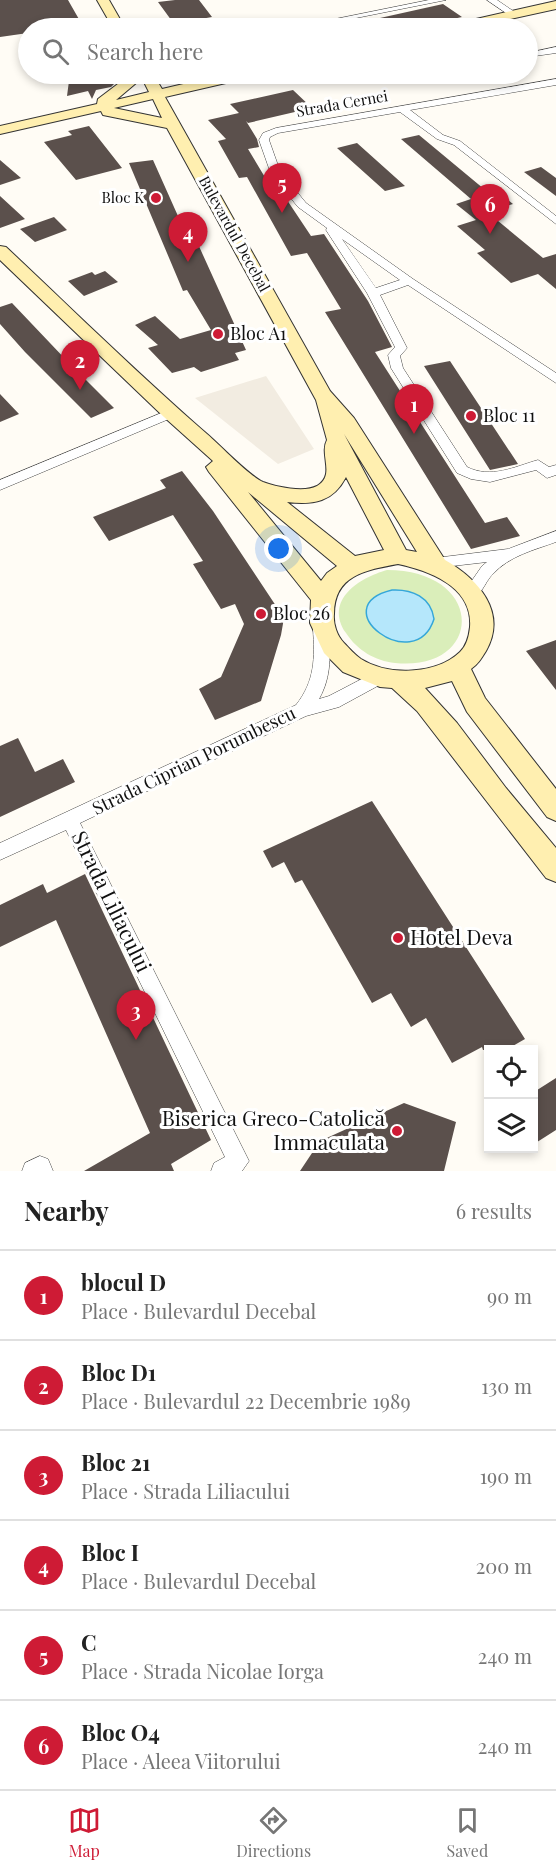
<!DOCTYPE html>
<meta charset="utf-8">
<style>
:root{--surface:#fff;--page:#f2f2f2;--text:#222;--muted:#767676;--line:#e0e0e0;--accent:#ce1b35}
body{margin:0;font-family:"Playfair Display",serif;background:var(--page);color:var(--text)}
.controls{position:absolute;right:18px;bottom:18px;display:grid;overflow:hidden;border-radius:0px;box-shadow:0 3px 9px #0003}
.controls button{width:54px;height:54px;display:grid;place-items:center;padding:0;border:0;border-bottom:2px solid var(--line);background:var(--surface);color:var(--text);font:30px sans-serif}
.you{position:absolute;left:279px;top:549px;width:21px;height:21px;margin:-15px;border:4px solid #fff;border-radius:50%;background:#1a73e8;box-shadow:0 0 0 9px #1a73e833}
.badge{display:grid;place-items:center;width:39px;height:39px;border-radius:50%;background:var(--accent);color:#fff;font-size:20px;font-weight:700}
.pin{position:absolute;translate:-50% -50px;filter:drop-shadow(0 2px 3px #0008)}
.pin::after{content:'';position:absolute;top:32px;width:21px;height:18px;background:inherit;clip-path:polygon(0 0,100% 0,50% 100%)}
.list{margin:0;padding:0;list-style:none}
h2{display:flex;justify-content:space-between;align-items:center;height:78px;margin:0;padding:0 24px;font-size:26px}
h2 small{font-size:20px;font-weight:400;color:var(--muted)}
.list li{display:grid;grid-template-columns:39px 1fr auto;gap:18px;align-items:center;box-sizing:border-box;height:90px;padding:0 24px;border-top:2px solid var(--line)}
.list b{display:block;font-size:22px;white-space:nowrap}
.list p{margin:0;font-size:20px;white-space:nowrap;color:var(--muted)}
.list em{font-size:20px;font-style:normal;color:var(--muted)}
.icon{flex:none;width:33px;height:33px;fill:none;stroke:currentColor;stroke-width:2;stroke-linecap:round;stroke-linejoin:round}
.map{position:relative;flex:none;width:556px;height:1171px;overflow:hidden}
.search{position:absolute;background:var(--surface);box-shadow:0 3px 9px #0003;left:18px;right:18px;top:18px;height:66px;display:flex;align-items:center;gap:15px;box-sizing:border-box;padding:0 21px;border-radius:33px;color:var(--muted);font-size:22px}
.sheet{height:618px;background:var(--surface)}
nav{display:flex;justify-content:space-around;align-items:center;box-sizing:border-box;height:84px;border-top:2px solid var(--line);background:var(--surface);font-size:16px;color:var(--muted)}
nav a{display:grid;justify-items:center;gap:3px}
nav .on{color:var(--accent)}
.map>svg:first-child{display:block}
.green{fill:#daeeba}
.plaza{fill:#f2ece1}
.water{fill:#b5e7fb;stroke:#35a7d9;stroke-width:1.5}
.building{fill:#5b504c}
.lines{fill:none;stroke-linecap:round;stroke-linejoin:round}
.street-casing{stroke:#444;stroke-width:1}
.secondary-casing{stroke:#333;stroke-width:2}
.street{fill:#fff;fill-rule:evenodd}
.secondary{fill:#ffefb0;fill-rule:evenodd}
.poi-dot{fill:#ce1b35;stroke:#fff;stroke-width:2}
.labels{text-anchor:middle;stroke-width:6;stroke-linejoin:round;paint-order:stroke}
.far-street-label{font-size:15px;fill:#111;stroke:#fff}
.far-poi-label{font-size:15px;fill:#111;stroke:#fff;text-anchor:end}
.poi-label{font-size:18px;fill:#111;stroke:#fff;text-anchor:start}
.street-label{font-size:18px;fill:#111;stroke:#fff}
.near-street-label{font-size:21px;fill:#111;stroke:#fff}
.near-poi-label{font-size:21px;fill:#111;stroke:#fff;text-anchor:start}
</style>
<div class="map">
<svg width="556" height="1171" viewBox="0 0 556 1171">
<rect width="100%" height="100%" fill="#fffcf5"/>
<path class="green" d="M387,570C486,570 485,672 395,663C375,661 357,650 346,633C324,600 359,578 387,570Z"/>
<path class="plaza" d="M266,376L314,449L278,464L195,398Z"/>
<path class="water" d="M392,590C412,589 431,597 434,619C415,678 322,607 392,590Z"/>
<path class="building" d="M0,0H68L84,28H28V33L0,37Z
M175,0H199L212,17L195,20L202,28H177L158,2Z
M443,4L462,17L412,28H363L362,22Z
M80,74H102L101,77L115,75L116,82L111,87L96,90L92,99L88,91L67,96L69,81L82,79Z
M293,90L312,108L248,123L246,121L257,139L259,147L248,149L272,189L279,188L311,236L324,234L368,301L392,347L375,352L485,523L507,517L520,536L471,549L325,312L341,309L307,253L291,256L247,177L239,178L218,141L226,139L208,120L239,113L230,104Z
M89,126L122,168L76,180L44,142L72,135L68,131Z
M419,135L490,194L498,192L513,204L499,208L504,212L492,216L543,258L556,254V289L538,274L511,283L477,253L485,250L457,226L476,220L456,204L471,199L401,139Z
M357,143L405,186L385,191L337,148Z
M0,160L21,178L0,185Z
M153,160L186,234L193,233L246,350L235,353L239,360L201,372L194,367L172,373L148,348L158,345L135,325L155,316L180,339L211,330L187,290L183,291L129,163Z
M541,167L556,178V196L524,172Z
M0,196L25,219L0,228Z
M54,217L67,230L35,242L20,229Z
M105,271L118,282L84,296L68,281L92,272L95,275Z
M12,303L69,363L114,408L91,418L25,352L0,324V307Z
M450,361L518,464L490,470L424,366Z
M0,394L19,414L0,422Z
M182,471L213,511L284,618L281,635L261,701L215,720L199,689L221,677L244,624L235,604L221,609L193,564L203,561L173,515L109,541L93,517L166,488L160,480Z
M556,640V690L526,651Z
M18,738L35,772L63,759L75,782L0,817V746Z
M372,801L518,1028L525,1039L506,1050H483L482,1047L452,1063L426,1018L411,1027L391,993L372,1003L302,880L295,883L284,862L272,868L263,851Z
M85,874L211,1140L171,1164L174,1171H84L150,1133L56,920L0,947V905L43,884L47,893Z
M556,1078V1130L534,1144V1092Z
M404,1103L456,1122L444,1171H300L320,1141Z"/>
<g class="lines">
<g class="street-casing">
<path id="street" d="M429,0H446L306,28H291Z
M487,0H497L519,15L512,17Z
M556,47V53L528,57V53Z
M556,79V85L410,110L443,135L460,141L556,216V224L454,145L437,139L400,112L278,133L270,137L269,140L280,171L306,203L413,279L556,373V383L408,285L380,295L407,348L400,356L403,368L467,467C491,479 514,467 538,460L549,467L556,465V475L547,478L536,470L490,482L471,479L457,473L391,368L388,355L395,347L367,293L326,230L327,228L298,207L271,174L259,140L263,133L276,128ZM342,239L400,280L376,288Z
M171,409L176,410L177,413L176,416L0,490V480Z
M556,531V542C534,550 509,556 493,574C484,582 481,601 467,596L464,592L482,566L487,562L435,568L430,567L428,563L430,559L435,558L508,549Z
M321,623L326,625L329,629C330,654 332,676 319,699L329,696L379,670L385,672L387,677L385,682L339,707L306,716L80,823L249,1161L242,1171H211L214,1163L225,1157L66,830L0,860V843L296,705C315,681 315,658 313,629L316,625Z
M40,1156L48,1159L53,1171H22L25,1163Z"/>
</g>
<g class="secondary-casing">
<path id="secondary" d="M97,0H109L125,28H113Z
M556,1V9L469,28H448L454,24Z
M131,74H153L162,89L192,82L161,77L160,74H188L209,79L231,74H254L252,77L165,97L330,391L354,418L445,560C478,579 508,612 486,651C481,659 478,664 471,669L485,698L556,789V821L547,817L467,712L452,681L425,688L457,723L506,788L556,848V882L546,878L417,711L392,688L380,687L343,672L324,653L310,623L311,600L209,472L206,467L213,461L164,417L0,260V246L6,247C73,310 138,374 207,434C221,446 248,475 263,482C276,487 304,493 317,486C336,475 319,455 327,440L316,400L167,128L103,115L101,111L0,134V126L97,104L98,99ZM142,78L149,92L116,100ZM153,99L162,118L114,108ZM344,434L417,552L406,550ZM346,477L384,550L355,556L287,502C314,505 333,502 346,477ZM248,492L337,566L327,573L321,581ZM398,564C430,571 473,587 470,627C469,636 467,645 460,652C436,675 388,676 361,659C355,655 349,648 344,643C337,636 333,624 334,614C334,575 366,570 398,564Z"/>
</g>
<use href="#street" class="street"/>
<use href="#secondary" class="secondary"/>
</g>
<g class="poi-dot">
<circle cx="156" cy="198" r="6"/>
<circle cx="218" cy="334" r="6"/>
<circle cx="471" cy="416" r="6"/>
<circle cx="261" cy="614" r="6"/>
<circle cx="398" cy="938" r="6"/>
<circle cx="397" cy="1131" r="6"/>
</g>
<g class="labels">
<g class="far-street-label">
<text transform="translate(342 104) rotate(-10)" y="5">Strada Cernei</text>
<text transform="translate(234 234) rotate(61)" y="5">Bulevardul Decebal</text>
</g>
<g class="far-poi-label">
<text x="144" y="203">Bloc K</text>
</g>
<g class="poi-label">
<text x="230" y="340">Bloc A1</text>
<text x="483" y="422">Bloc 11</text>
<text x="273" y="620">Bloc 26</text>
</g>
<g class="street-label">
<text transform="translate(194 761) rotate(-26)" y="6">Strada Ciprian Porumbescu</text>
</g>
<g class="near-street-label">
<text transform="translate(111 902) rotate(64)" y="7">Strada Liliacului</text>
</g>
<g class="near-poi-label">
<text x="410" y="945">Hotel Deva</text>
<text x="385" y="1126" text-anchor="end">Biserica Greco-Catolică<tspan x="385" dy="24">Immaculata</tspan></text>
</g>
</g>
</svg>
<div class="controls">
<button><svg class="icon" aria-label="locate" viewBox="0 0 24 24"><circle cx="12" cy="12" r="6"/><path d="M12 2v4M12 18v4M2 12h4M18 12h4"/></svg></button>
<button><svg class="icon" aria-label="layers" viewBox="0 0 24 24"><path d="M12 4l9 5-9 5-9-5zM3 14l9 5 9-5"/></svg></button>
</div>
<div class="you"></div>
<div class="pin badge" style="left:414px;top:434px">1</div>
<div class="pin badge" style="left:80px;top:390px">2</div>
<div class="pin badge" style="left:136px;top:1040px">3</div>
<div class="pin badge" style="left:188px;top:262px">4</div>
<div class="pin badge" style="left:282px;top:213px">5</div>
<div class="pin badge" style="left:490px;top:234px">6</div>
<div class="search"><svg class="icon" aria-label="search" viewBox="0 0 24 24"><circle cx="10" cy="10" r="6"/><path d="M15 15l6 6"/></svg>Search here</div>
</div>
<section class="sheet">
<h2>Nearby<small>6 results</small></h2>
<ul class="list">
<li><span class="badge">1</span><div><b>blocul D</b><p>Place · Bulevardul Decebal</p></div><em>90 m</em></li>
<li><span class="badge">2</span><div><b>Bloc D1</b><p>Place · Bulevardul 22 Decembrie 1989</p></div><em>130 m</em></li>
<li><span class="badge">3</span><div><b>Bloc 21</b><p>Place · Strada Liliacului</p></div><em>190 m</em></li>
<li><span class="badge">4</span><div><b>Bloc I</b><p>Place · Bulevardul Decebal</p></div><em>200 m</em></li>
<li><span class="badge">5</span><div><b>C</b><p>Place · Strada Nicolae Iorga</p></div><em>240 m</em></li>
<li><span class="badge">6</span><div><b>Bloc O4</b><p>Place · Aleea Viitorului</p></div><em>240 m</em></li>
</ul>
</section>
<nav>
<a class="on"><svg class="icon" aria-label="map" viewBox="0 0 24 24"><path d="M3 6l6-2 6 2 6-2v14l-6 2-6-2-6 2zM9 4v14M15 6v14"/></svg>Map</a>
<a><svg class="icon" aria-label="directions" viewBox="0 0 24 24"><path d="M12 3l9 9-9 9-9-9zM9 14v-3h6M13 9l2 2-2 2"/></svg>Directions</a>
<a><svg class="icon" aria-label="saved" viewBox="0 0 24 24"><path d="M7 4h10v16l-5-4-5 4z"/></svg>Saved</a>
</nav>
